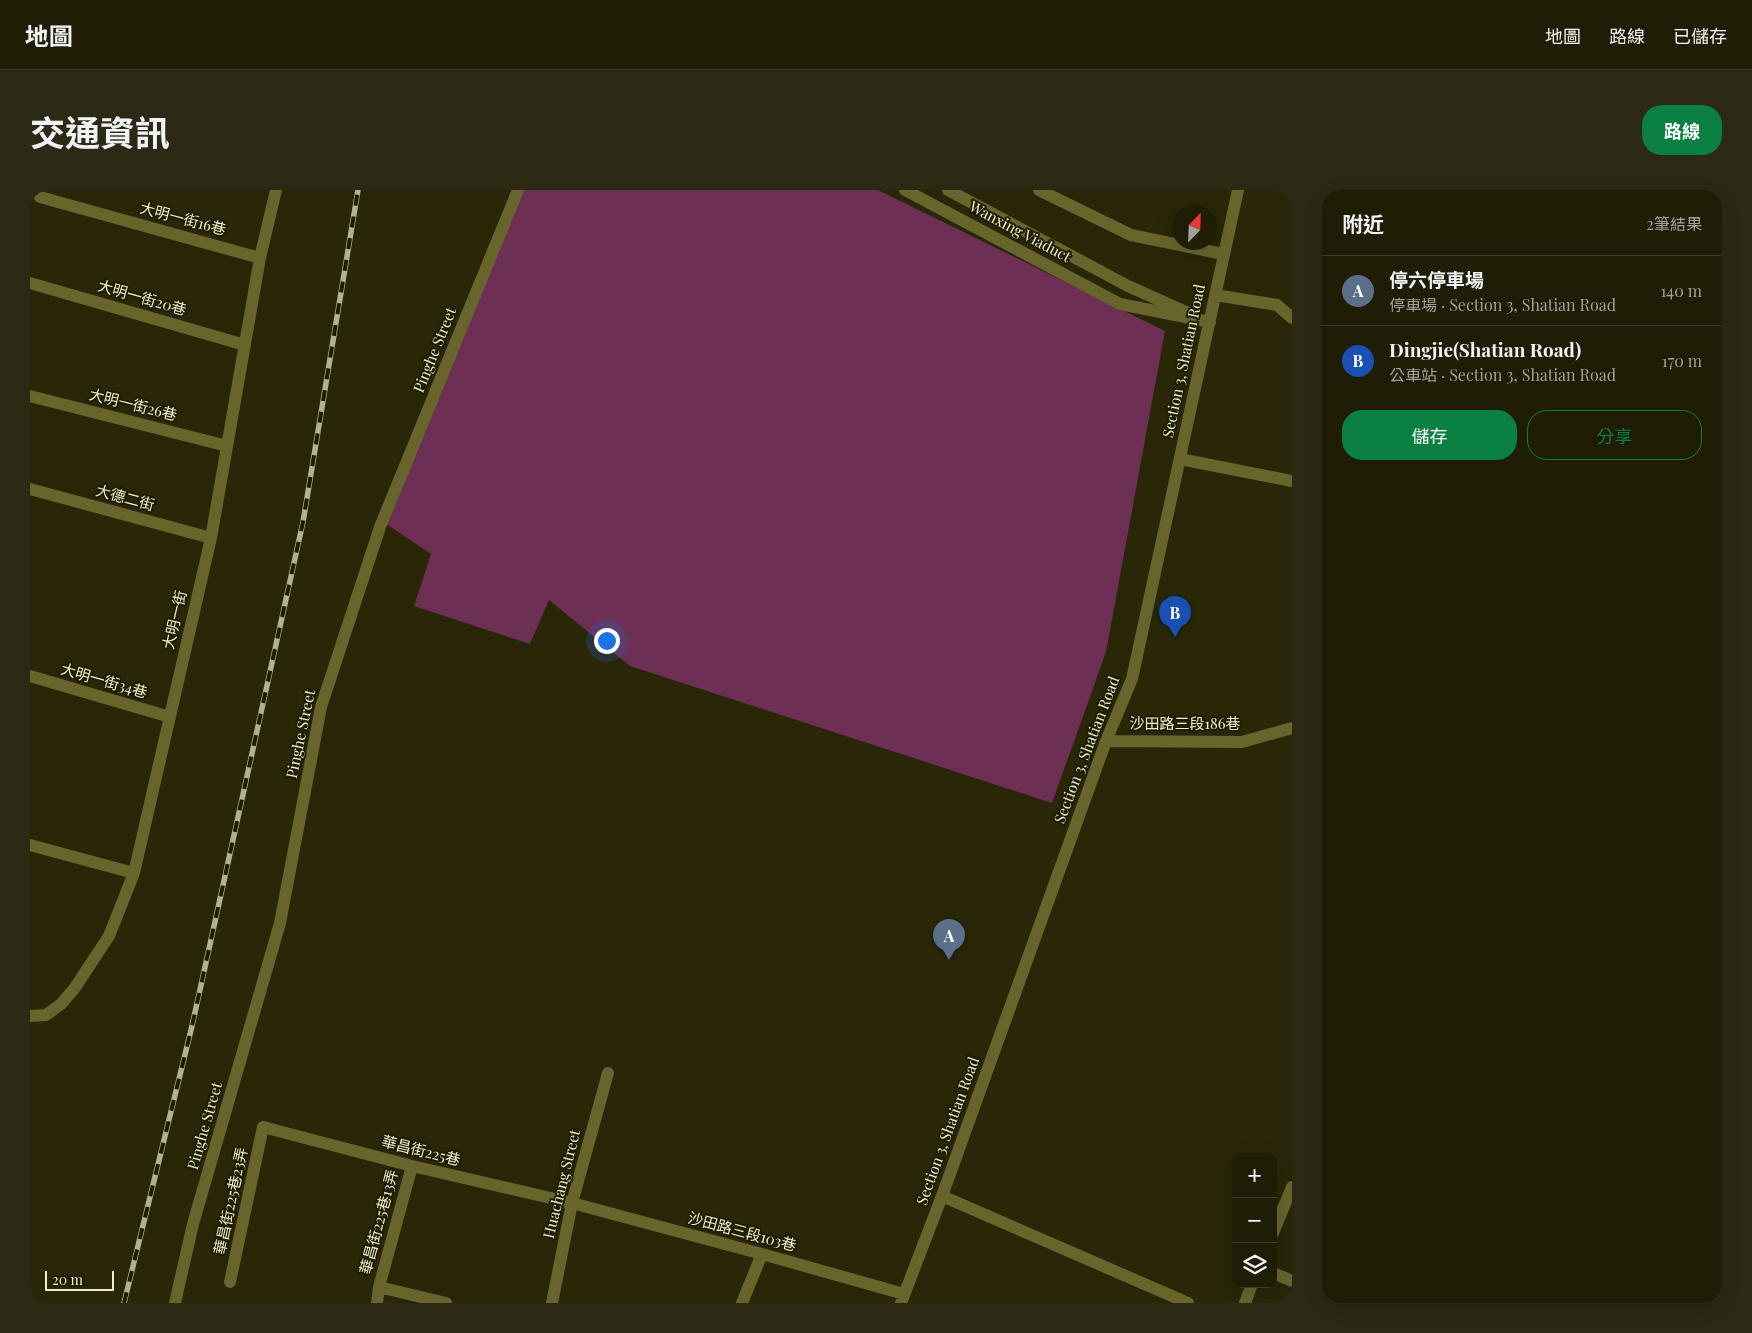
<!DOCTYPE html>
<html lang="zh-TW">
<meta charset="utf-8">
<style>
:root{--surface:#1f1d06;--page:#2c2a14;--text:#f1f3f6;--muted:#a1a29b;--line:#3c3b28;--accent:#0b8043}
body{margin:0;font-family:"Playfair Display","Noto Sans TC",serif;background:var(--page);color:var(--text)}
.controls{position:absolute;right:15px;bottom:15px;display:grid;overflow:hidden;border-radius:10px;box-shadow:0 5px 20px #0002}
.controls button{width:45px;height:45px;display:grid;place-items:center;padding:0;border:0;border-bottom:1px solid var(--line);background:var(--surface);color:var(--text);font:25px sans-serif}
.compass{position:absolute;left:1142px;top:15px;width:45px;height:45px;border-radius:50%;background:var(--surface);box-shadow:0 5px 20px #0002;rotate:23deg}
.scale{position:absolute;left:15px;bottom:12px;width:69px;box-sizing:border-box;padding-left:5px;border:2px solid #efeed0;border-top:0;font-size:14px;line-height:18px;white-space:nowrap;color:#efeed0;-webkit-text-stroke:4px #1f1d01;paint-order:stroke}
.you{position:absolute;left:576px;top:450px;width:18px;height:18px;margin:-12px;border:4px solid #fff;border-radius:50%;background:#1a73e8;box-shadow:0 0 0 8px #1a73e833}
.badge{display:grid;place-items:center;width:32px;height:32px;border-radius:50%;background:var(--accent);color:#fff;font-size:16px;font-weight:700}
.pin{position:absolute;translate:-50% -41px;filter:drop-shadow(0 1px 2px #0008)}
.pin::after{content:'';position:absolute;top:26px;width:18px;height:15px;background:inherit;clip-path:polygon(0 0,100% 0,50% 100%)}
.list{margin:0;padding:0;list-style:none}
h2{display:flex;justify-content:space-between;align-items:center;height:65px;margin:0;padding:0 20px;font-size:21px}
h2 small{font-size:16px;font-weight:400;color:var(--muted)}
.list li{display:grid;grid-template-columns:32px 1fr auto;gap:15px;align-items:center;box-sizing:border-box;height:70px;padding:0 20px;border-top:1px solid var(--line)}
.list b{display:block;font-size:19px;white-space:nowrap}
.list p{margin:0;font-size:16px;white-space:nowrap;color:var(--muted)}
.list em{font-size:16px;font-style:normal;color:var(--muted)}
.actions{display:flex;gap:10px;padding:15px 20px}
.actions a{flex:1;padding:11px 0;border:1px solid var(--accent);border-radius:20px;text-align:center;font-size:18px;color:var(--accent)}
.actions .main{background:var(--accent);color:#fff}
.icon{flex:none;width:28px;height:28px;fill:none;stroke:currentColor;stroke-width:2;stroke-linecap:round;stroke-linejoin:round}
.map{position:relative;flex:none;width:1262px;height:1113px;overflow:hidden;border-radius:20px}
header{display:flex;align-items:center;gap:30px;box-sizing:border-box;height:70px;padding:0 25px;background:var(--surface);border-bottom:1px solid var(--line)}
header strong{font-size:24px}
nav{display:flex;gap:28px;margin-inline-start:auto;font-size:18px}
.intro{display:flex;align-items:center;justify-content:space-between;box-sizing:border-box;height:120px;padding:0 30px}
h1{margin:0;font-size:35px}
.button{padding:12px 22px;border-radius:20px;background:var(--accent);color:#fff;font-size:18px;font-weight:700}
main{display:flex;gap:30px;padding:0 30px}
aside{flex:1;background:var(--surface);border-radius:20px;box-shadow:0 5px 20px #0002}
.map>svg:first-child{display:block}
.green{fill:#6e2f55}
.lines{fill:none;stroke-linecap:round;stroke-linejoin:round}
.minor{stroke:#67642c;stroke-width:12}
.rail-casing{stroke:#b2b192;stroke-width:5.5}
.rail{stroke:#1f1d01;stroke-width:4;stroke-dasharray:11;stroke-linecap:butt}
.labels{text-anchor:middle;stroke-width:4;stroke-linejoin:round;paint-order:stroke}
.street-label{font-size:15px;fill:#efeed0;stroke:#1f1d01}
</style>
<header>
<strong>地圖</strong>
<nav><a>地圖</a><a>路線</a><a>已儲存</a></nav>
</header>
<div class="intro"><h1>交通資訊</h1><a class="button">路線</a></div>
<main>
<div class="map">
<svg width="1262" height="1113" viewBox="0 0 1262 1113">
<rect width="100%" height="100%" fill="#292708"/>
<path class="green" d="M492,0H848L1135,141L1076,462L1022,613L600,476L519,410L500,454L384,416L401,364L355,333Z"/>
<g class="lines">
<path class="minor" d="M875,0L1090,114L1180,132
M918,0L1098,96L1156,122
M1009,0L1101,45L1193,64
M10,7L230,68
M0,93L215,155
M1185,105L1247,115L1262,128
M0,206L197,256
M1150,269L1262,291
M0,299L181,348
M0,486L140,527
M1076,551L1212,552L1262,538
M0,655L104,683
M0,826L16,825L31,814L44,799L79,746L104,683L181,348L230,68L246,0
M912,1006L1158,1113
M1243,1043L1262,997
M1243,1083L1262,1091
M200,1092L233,937L382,976L542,1013L732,1064L874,1104
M349,1097L416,1113
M145,1113L163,1034L250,733L291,517L350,337L488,0
M347,1113L349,1097L382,976
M522,1113L542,1013L578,883
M712,1113L732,1064
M871,1113L912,1006L1076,551L1102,489L1208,0
M1215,1113L1222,1094"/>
<g class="rail-casing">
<path id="rail" d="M94,1113L162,836L273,332L328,0"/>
</g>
<use href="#rail" class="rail"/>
</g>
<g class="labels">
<g class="street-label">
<text transform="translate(153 29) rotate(15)" y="5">大明一街16巷</text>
<text transform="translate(990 42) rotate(28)" y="5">Wanxing Viaduct</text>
<text transform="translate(112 108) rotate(16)" y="5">大明一街20巷</text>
<text transform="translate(405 160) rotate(-68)" y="5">Pinghe Street</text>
<text transform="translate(1154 171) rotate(-78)" y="5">Section 3, Shatian Road</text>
<text transform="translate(103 215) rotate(14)" y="5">大明一街26巷</text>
<text transform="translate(95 308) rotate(15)" y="5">大德二街</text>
<text transform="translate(145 430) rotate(-77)" y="5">大明一街</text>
<text transform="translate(74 491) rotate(16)" y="5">大明一街34巷</text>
<text x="1155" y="539">沙田路三段186巷</text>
<text transform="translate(271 544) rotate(-78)" y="5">Pinghe Street</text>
<text transform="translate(1057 560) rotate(-69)" y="5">Section 3, Shatian Road</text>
<text transform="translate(175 936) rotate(-74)" y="5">Pinghe Street</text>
<text transform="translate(918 941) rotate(-70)" y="5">Section 3, Shatian Road</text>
<text transform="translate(391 961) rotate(14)" y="5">華昌街225巷</text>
<text transform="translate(532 994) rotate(-76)" y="5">Huachang Street</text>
<text transform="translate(201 1011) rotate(-78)" y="5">華昌街225巷23弄</text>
<text transform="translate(349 1032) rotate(-75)" y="5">華昌街225巷13弄</text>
<text transform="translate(712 1042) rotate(15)" y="5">沙田路三段103巷</text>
</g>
</g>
</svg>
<div class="controls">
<button>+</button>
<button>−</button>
<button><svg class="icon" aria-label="layers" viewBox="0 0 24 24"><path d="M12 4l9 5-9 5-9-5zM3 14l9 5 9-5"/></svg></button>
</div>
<svg class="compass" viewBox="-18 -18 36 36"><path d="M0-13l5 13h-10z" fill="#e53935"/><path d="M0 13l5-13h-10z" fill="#a1a29b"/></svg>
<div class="scale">20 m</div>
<div class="you"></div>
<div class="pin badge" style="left:919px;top:770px;background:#5c6f8a">A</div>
<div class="pin badge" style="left:1145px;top:447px;background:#1a4fb4">B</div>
</div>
<aside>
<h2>附近<small>2筆結果</small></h2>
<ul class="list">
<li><span class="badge" style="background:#5c6f8a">A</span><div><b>停六停車場</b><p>停車場 · Section 3, Shatian Road</p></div><em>140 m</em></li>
<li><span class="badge" style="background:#1a4fb4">B</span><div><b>Dingjie(Shatian Road)</b><p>公車站 · Section 3, Shatian Road</p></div><em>170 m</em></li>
</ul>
<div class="actions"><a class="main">儲存</a><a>分享</a></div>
</aside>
</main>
